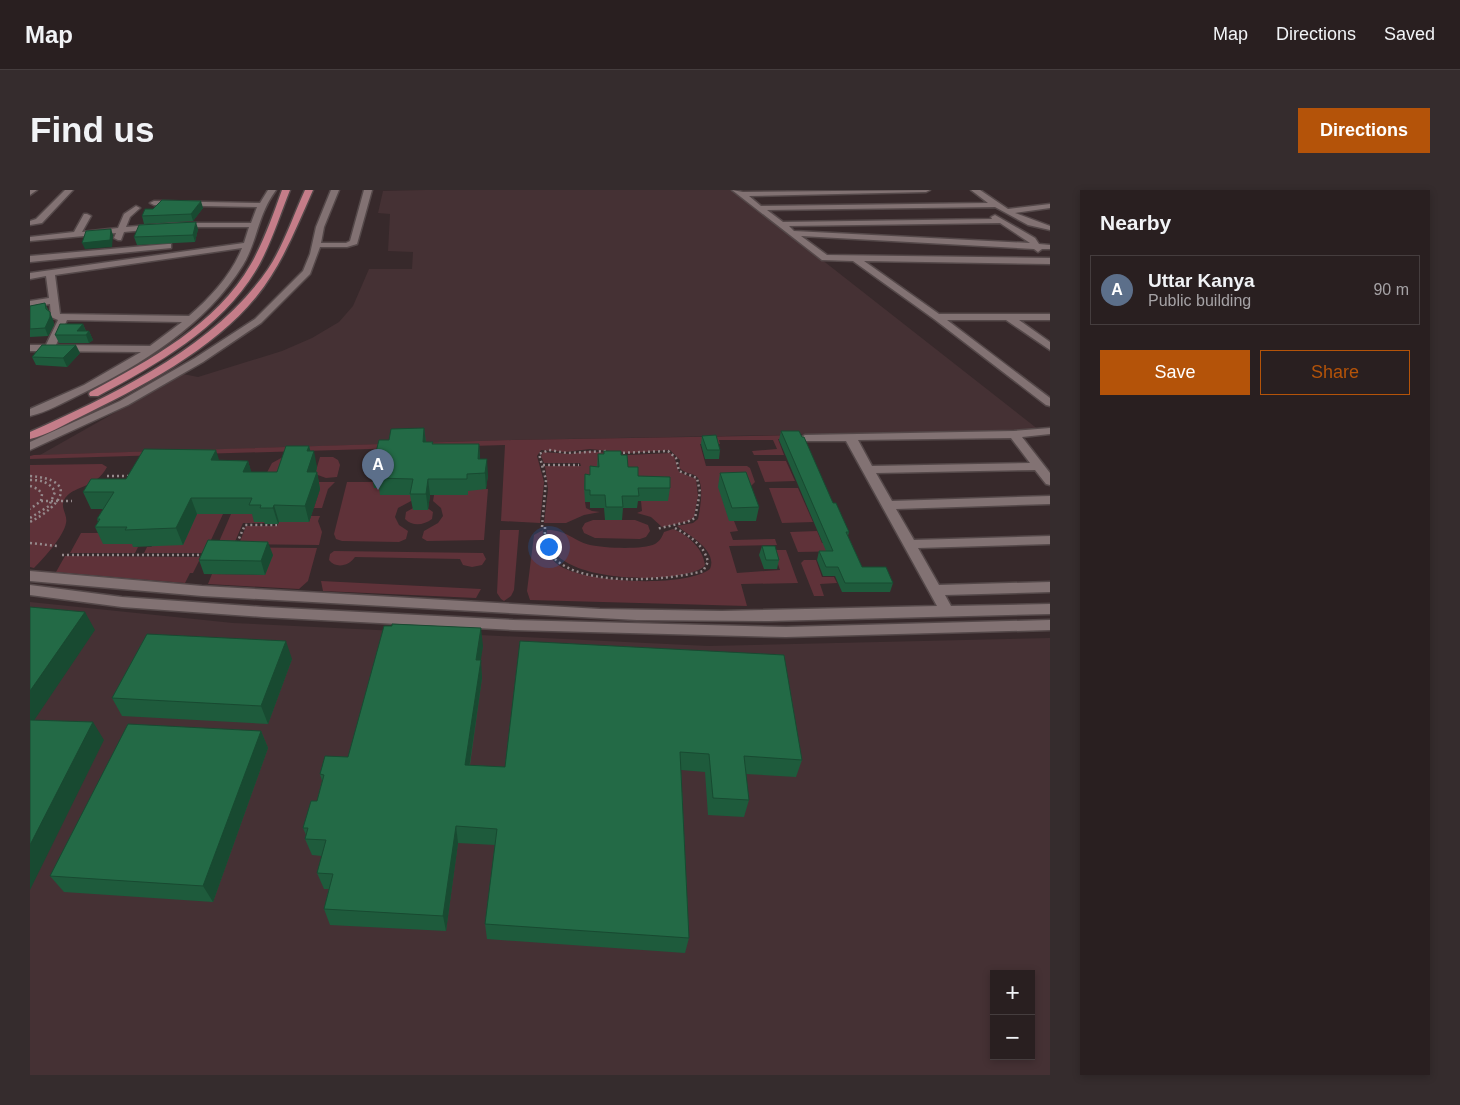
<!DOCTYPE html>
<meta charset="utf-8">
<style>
:root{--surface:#291f20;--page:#352c2d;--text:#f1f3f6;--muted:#a5a2a5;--line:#453d3e;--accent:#b45309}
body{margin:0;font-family:Helvetica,sans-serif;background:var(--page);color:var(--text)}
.controls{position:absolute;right:15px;bottom:15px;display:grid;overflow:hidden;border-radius:0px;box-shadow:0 2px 8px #0003}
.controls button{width:45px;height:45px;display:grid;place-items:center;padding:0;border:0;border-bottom:1px solid var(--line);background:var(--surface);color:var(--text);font:25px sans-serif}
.you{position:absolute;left:518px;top:356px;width:18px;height:18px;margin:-12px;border:4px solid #fff;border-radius:50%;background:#1a73e8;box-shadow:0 0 0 8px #1a73e833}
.badge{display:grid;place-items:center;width:32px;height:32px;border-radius:50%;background:var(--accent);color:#fff;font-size:16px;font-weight:700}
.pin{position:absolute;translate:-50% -41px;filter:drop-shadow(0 1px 2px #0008)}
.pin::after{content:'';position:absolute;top:26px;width:18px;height:15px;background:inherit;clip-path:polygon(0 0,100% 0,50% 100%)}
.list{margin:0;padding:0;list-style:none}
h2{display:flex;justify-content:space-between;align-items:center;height:65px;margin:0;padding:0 20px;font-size:21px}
h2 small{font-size:16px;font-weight:400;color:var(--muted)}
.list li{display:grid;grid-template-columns:32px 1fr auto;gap:15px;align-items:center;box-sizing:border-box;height:70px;margin:0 10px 10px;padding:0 10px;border:1px solid var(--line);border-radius:0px}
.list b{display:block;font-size:19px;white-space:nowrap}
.list p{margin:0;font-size:16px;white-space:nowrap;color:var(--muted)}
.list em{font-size:16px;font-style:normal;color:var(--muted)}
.actions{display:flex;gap:10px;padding:15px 20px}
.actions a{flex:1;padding:11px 0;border:1px solid var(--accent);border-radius:0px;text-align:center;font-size:18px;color:var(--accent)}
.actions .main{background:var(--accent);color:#fff}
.map{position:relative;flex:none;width:1020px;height:885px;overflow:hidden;border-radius:0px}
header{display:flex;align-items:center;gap:30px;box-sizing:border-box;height:70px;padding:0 25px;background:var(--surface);border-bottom:1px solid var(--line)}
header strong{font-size:24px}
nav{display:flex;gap:28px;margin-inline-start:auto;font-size:18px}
.intro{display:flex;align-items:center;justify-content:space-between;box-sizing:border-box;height:120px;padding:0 30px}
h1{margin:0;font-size:35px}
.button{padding:12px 22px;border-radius:0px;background:var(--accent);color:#fff;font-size:18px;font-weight:700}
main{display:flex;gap:30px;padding:0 30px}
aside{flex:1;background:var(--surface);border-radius:0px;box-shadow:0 2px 8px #0003}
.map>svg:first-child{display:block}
.built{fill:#453134;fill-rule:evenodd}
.green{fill:#5f3239}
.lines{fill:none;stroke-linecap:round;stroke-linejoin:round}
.minor-casing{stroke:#544849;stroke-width:3}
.major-casing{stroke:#544849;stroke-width:3}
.path{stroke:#95898b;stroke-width:2.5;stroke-dasharray:2 3;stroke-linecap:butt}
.minor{fill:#827273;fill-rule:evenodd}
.major{fill:#c57d89;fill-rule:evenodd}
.wall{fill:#1e5b3c}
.shaded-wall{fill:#184a31}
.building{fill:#236a46;stroke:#184a31}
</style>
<header>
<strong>Map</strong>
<nav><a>Map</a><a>Directions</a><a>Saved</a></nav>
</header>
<div class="intro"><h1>Find us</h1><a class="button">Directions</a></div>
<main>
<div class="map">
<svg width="1020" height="885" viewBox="0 0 1020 885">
<rect width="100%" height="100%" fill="#37292b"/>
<path class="built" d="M395,0H703L1009,240L482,250L10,265L153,184L168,187L252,161L282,148L309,132L323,116L339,79H382L383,62L358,61L360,24L348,23L353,1Z
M0,412L203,433L678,456L1020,448V885H0ZM964,784H1001V866H964Z"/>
<path class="green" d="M770,245L771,249H748L754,265H724L722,261L747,259L743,250H689L690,254H670L676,276H717L720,278L725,292L721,296L699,331H704L708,341L700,342L703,350L745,349L747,355L699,356L707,383L750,380L743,360H756L768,393L711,394L717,416L500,410L497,401L504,345L513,340C512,355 517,367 530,376C557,393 655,398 680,379C688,360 658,345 647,336L663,333L668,329C670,320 675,292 666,286C660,282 654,284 649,277L650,270L640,260L599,263L560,259L535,262L511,260L507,266L514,292L510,333L471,331L475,255L0,269V266L4,265L482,250Z
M513,262L540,264L558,261L598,265L640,263L644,266L649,282L666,289L668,306L664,327L659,331L632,337L621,327L607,323L612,321L611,311L615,310L568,289L555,312L556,318L562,321L570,322L554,325L536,333H514L518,299L515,276H551L550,273H514L511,266Z
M253,267L254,292H305L298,299L292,318H284L290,299L233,290L242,273Z
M290,267H303L308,270L310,275L307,287L296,288L285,284Z
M727,271H756L765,291L735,292Z
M72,274L77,277C66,299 42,295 34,310C30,318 38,325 36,333C34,346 14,368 4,378L0,377V275Z
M317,292H346L352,299L351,305H384L383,310L368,318L365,327L369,335L378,341L376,349L369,352L312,351L306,349L304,344Z
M739,298H768L783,332L752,333Z
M448,299H458L454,350L397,351L392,348L394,341L408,333L413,326L411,318L403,311L404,305Z
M385,317H396L403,322L402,329C394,335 383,337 375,329L376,322Z
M168,319L193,324L175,363H114L117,357H121Z
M214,319L236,332L235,333H213L204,354H188L201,324H212Z
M281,326H290L288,331L292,342L289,355L209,354L216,336H247L249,332H279Z
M563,330H605L618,335L620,341L616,347L610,349L565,348L554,343L552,338L555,333Z
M643,339C658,345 673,358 675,375C664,394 511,399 517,340C538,340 541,350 560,355C573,358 613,360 625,354C630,351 632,347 634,342Z
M470,340H489L484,400L481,406L474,411L471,409L467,403Z
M787,341L792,353L817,352L821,361L768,362L760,342Z
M51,343H77L104,354L103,357H108L105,363H40Z
M186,357L287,358L278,391L269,399L178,394L182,384L235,385Z
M304,361L453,363L456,369L452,375L442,377L433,375L430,369L325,367C319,376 306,379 299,370L300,364Z
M35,366L171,367L163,383H160L155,393L26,382Z
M774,370H786L792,387H804L807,393L790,394L794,406H784L771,373Z
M291,391L451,399L446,408L293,401Z"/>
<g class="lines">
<g class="minor-casing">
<path id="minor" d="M0,0H7L0,5Z
M35,0H43L12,33L0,35V31L6,29Z
M238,0H246C227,26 228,50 213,75C176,135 111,175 49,205C33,213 17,222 0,226V219L54,195L111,162L0,161V155H16L28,130L21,127L20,114L0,117V111L19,108L16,86L0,89V83L214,53L219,37H145L94,42L91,50H88L84,48L86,43L0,51V47L44,42L54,24H57L61,26L52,42L88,38L94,24L106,16L110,18L100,27L96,37L145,33H221L227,17L124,15L120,13L124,11L230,13ZM212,58C202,84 180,108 159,126L30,124L25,85ZM37,130L152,132L120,156L26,155Z
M301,0H309L294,37L291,53H316L320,51L334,0H342L327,54L317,57H290L280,84L231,133L173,172L98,215L0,260V252L90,211L165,168L225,129L273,81L280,64L286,37Z
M702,0L713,2L900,0L896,2L719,6L731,16L958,13L941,0H950L978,19L1020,14V18L985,23L1020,36V40L998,35L965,17L737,20L753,32L962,29L961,27L965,25L1005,48L1009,54L1020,55V59H1012L1008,62L1004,59L771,46L797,65L1020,68V74L834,71L909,124H1020V130H989L1020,152V160L976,130H917L1020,208V216L1016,215L904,129L823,71L792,70ZM970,33L1000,53L764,41L759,36Z
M138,54H141V58L0,72V66Z
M1020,238V244L992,247L1020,283V295L1016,294L1005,280L846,283L862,311L1020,306V314L866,319L884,350L1020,346V354L888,358L909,395L1020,392V402L915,405L921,416L1020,414V424L739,431L607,430L172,406L0,391V381L172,396L570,419L692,421L907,416L816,251H775L769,248L775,245L984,241ZM981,248L1000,273L842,276L828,250Z
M0,395L92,407L233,417L483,430L756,437L1020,430V440L756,447L483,440L233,427L92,417L0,405Z"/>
</g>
<g class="major-casing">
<path id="major" d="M252,0H260C250,25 242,51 229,75C194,137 129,173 68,206H60L59,204L60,202C120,170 186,135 221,74C234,51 243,25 252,0Z
M275,0H283C266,38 252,75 226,107C183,160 109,198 48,228C33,235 17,245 0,249V242C84,204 185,157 238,79C254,55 263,26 275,0Z"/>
</g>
<path class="path" d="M588,263L638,261L646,268L649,281L667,288L670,302L665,328L657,332L626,339
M513,275H549
M0,286C50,290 31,316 0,332
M77,286H101
M0,290C11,290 20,292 25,302L19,316L0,328
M0,296L8,299L12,304L11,311L0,319
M11,311H42
M512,337L516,290L509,264L519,260L537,263L577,261
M515,337C515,345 514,353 518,360C539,399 637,391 673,381L678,372C674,354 658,345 643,337
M0,353L27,356
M207,353L215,335H247
M32,365H174"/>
<use href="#minor" class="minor"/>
<use href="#major" class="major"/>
</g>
<path class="wall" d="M173,18L163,31L114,34L112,26Z
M168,39L165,52L107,55L104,47Z
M15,113L23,130L24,135L18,146L0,147V116Z
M53,134L56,141H59L63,150L59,153H29L25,145Z
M50,163L37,177L6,175L2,167Z
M394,238L396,252H403V254H449L450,269L458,285L456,299L438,301V305H400L398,320H383L380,305H350L349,298H344L341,282L359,250Z
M751,241L803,313L819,342L818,346L832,377L863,393L860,402H812L805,386H793L787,370L789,361H796L749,250Z
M672,246L690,260L689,269H675L671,254Z
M279,256L280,261L287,277L286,282H287L290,299L279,332H249L248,334H235L234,332H224L222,324H167L153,355L103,357L102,354H73L65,337L68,332L67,329L73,319H61L53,302L96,289L190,270L218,271L221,282H247Z
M574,261L591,265L598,277L608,286L640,298L638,311H608L607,318H593L592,330H575L574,318H560V312H555L554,297L555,284L560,285V276L567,277L568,264H574Z
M690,283L729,317L726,331H699L688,297Z
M732,356L749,370L747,379H734L729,365Z
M243,365L235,385L174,384L169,370Z
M490,451L772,570L766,587L716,584L719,610L714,627L678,625L675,582L651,580L659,748L655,763L457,749L455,734L465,655L428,653L416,741L300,735L294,719L299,699H294L287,683L292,666L282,665L275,649L276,645L273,638L287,611L292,591L290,584L318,567L453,456L450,470L452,488L440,575L475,577Z
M262,469L238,534L92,526L82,508Z
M231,541L238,558L183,712L34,702L20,686Z"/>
<path class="shaded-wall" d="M171,11L173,18L163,31L161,24Z
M166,32L168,39L165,52L163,45Z
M81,39L83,45L82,57L55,59L52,53Z
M20,122L23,130L24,135L18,146L15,138Z
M53,134L56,142L47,141Z
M59,141L63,150L59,153L56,145Z
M46,155L50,163L37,177L33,168Z
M394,238L396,254L393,252Z
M449,254L450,271L449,285L448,269Z
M279,256L282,267L284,261L287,277L281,299L277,282V261Z
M186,260L191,276L181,270Z
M457,269L458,285L456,299L455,283Z
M218,271L223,287L213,282Z
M287,282L290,299L279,332L275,316Z
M398,289L400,305L398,320L396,304Z
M161,308L167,324L153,355L146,338Z
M244,315L249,332L248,334L243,318Z
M238,352L243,365L235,385L231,371Z
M55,422L65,440L3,532L0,529V501Z
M451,438L453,456L448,488L446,470Z
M256,451L262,469L238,534L231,516Z
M451,470L452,488L437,592L435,575Z
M63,532L74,550L0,700V655Z
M231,541L238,558L183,712L173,696Z
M426,636L428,653L416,741L413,726Z"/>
<path class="building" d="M132,10L171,11L161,24L112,26L115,19H123Z
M166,32L163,45L104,47L109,35Z
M81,39L80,50L52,53L56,41Z
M15,113L16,119L20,122V127L15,138L0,139V116Z
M30,134H53L47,141H59L56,145H25Z
M12,155H46L33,168L2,167Z
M394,238L393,252H403L402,254H449L448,269H457L455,283L437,284V289H398L396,304H380L383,289L347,288L349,282H341L349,250H359L361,239Z
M751,241H769L772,247H774L803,313H806L819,342H816L832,377H856L863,393H815L808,377H796L789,361H803Z
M686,245L690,260H677L672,246Z
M256,256H279L277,261H284L277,282H287L275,316L244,315L243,318H230L231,315H219L222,308H161L146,338L95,340L97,337H65L70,329H67L84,302H53L61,289H96L114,259L186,260L181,270L218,271L213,282H247Z
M574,261H591V265H597L598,277H608V286L640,287V298H608L609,306H592L593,317H576L575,305H560V300H555V284L560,285V276L569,277L568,264H574Z
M716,282L729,317L702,318L690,283Z
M178,350L238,352L231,371L169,370Z
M732,356H745L749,370H736Z
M0,417L55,422L0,501Z
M362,434L451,438L446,470H451L435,575L475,577L490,451L754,465L772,570L714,566L719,610L683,608L679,564L650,562L659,748L455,734L467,639L426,636L413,726L294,719L303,684L287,683L296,650L275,649L278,638H273L281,611H287L294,585L290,584L295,566L318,567L354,436H362Z
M117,444L256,451L231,516L82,508Z
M0,530L63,532L0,655Z
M98,534L231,541L173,696L20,686Z"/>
</svg>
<div class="controls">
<button>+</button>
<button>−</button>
</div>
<div class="you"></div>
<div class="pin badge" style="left:348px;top:300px;background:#5c6f8a">A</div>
</div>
<aside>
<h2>Nearby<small></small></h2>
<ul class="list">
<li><span class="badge" style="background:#5c6f8a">A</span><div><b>Uttar Kanya</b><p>Public building</p></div><em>90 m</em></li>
</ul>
<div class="actions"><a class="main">Save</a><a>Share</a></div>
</aside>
</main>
